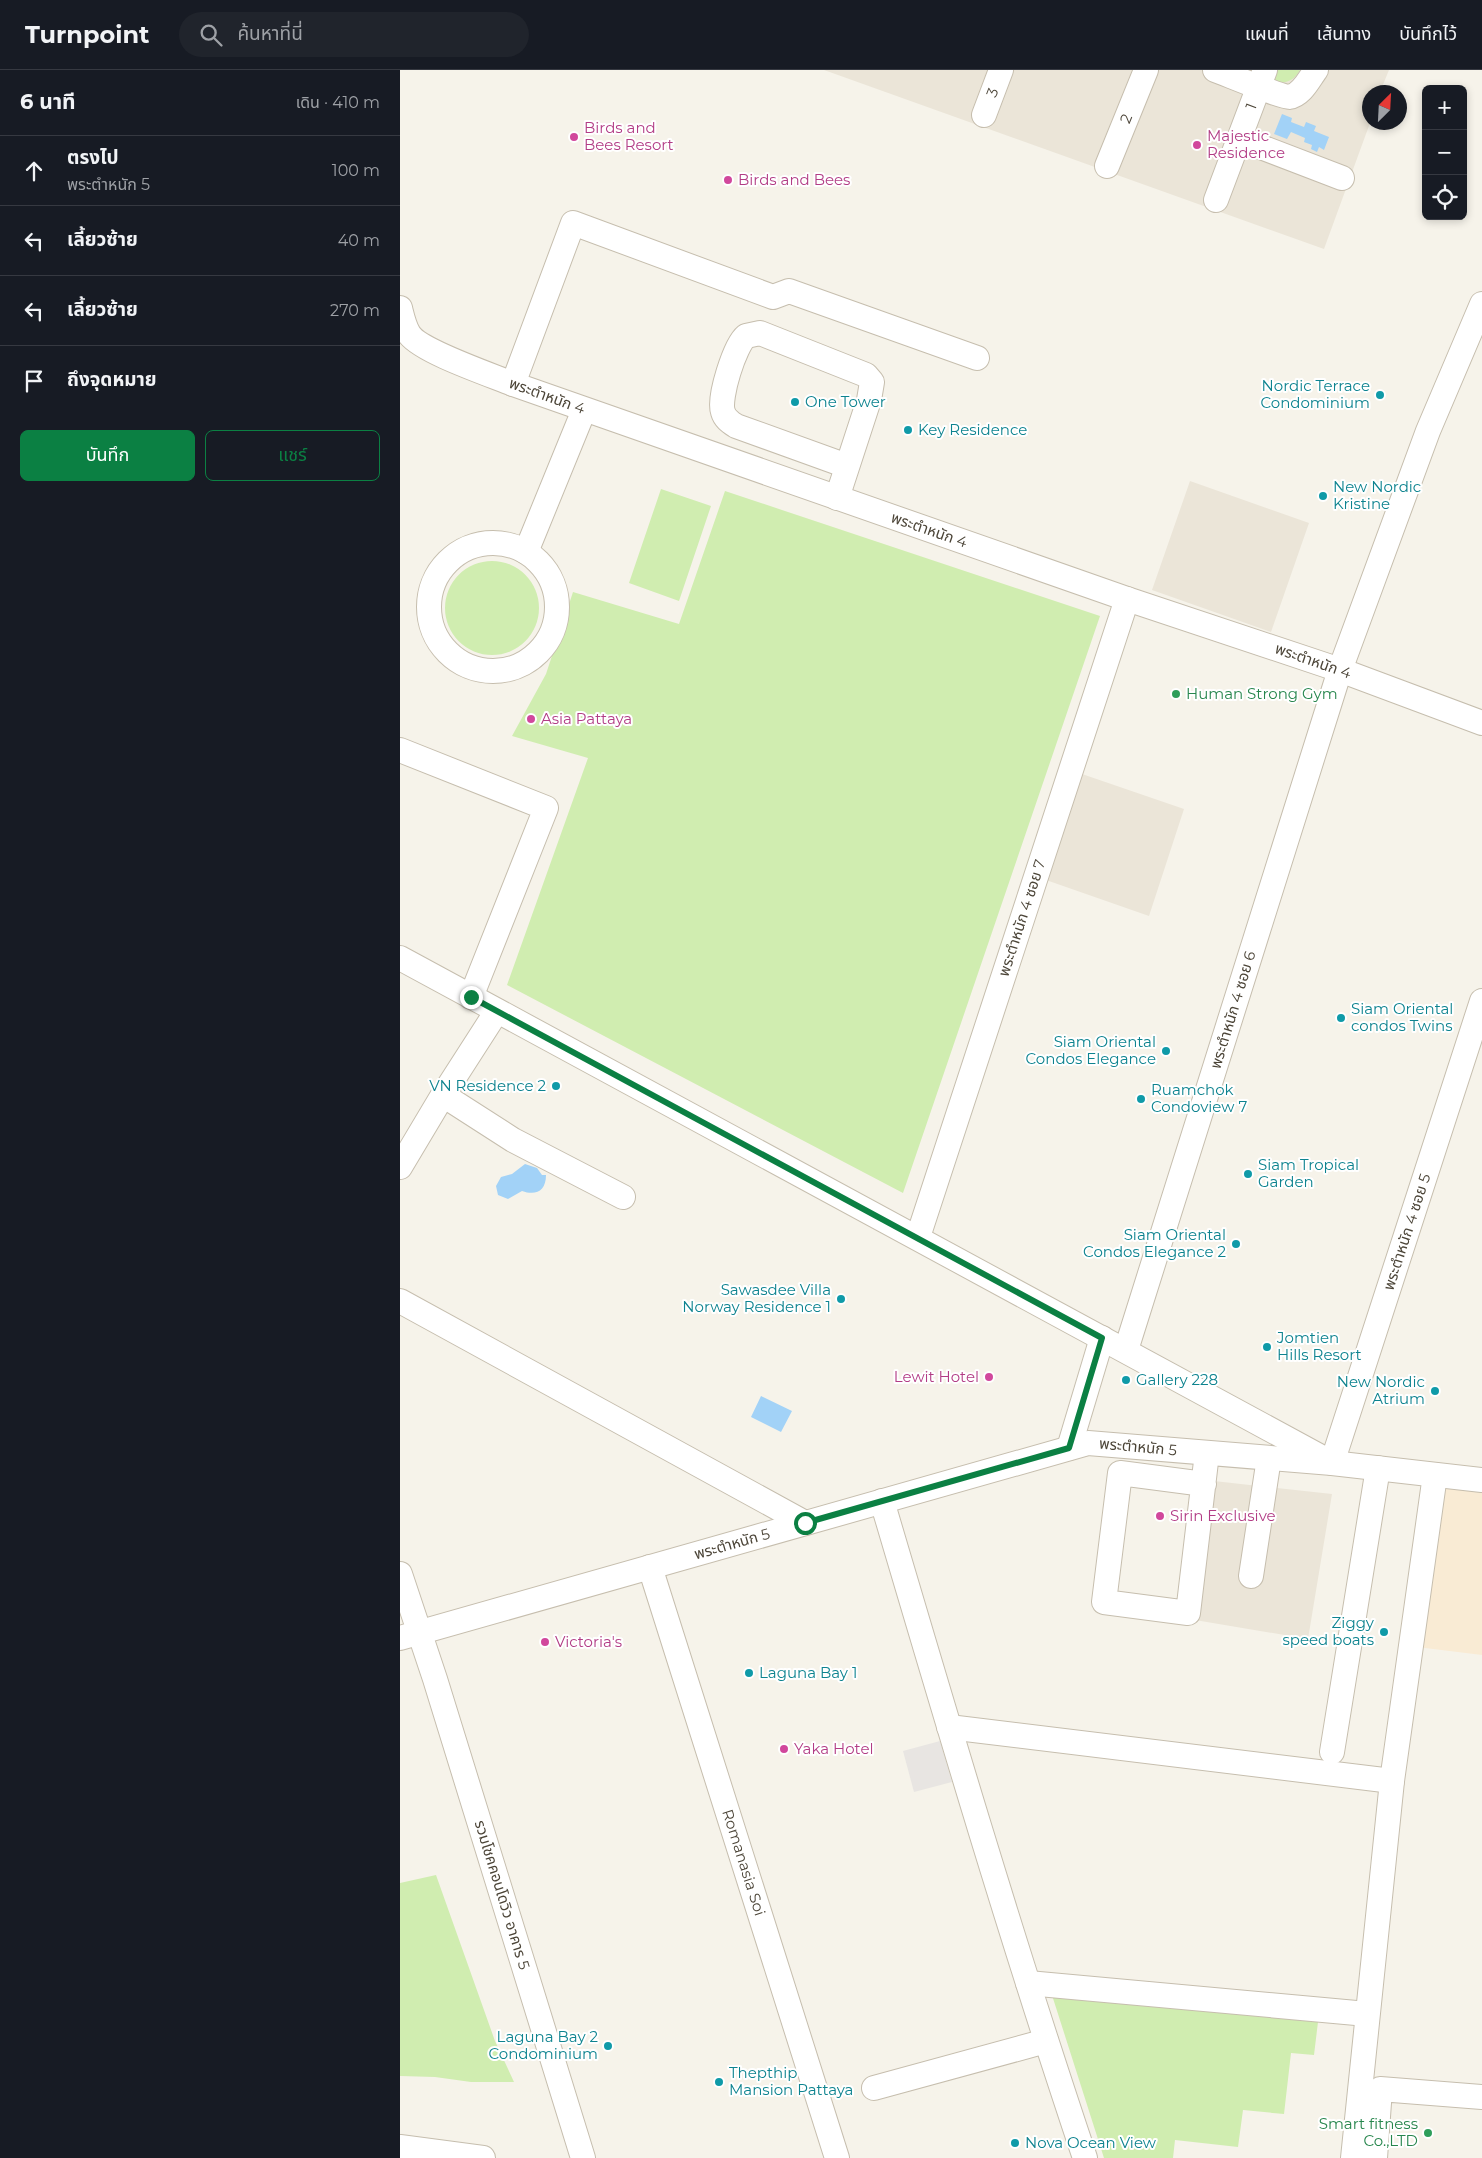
<!DOCTYPE html>
<html lang="th">
<meta charset="utf-8">
<style>
:root{--surface:#171b24;--page:#20242c;--text:#f1f3f6;--muted:#9ea1a6;--line:#363941;--accent:#0b8043}
body{margin:0;font-family:Montserrat,"Noto Sans Thai",sans-serif;background:var(--page);color:var(--text)}
.controls{position:absolute;right:15px;top:15px;display:grid;overflow:hidden;border-radius:8px;box-shadow:0 2px 8px #0003}
.controls button{width:45px;height:45px;display:grid;place-items:center;padding:0;border:0;border-bottom:1px solid var(--line);background:var(--surface);color:var(--text);font:25px sans-serif}
.compass{position:absolute;left:962px;top:15px;width:45px;height:45px;border-radius:50%;background:var(--surface);box-shadow:0 2px 8px #0003;rotate:24deg}
.stop{position:absolute;width:15px;height:15px;margin:-11px;border:4px solid #0b8043;border-radius:50%;background:#fff}
.stop.end{background:#0b8043;border-color:#fff;box-shadow:0 1px 5px #0008}
.list{margin:0;padding:0;list-style:none}
h2{display:flex;justify-content:space-between;align-items:center;height:65px;margin:0;padding:0 20px;font-size:21px}
h2 small{font-size:16px;font-weight:400;color:var(--muted)}
.list li{display:grid;grid-template-columns:32px 1fr auto;gap:15px;align-items:center;box-sizing:border-box;height:70px;padding:0 20px;border-top:1px solid var(--line)}
.list b{display:block;font-size:19px;white-space:nowrap}
.list p{margin:0;font-size:16px;white-space:nowrap;color:var(--muted)}
.list em{font-size:16px;font-style:normal;color:var(--muted)}
.actions{display:flex;gap:10px;padding:15px 20px}
.actions a{flex:1;padding:11px 0;border:1px solid var(--accent);border-radius:8px;text-align:center;font-size:18px;color:var(--accent)}
.actions .main{background:var(--accent);color:#fff}
.icon{flex:none;width:28px;height:28px;fill:none;stroke:currentColor;stroke-width:2;stroke-linecap:round;stroke-linejoin:round}
.map{position:relative;flex:none;width:1082px;height:2088px;overflow:hidden}
header{display:flex;align-items:center;gap:30px;box-sizing:border-box;height:70px;padding:0 25px;background:var(--surface);border-bottom:1px solid var(--line)}
header strong{font-size:24px}
nav{display:flex;gap:28px;margin-inline-start:auto;font-size:18px}
.search{width:350px;height:45px;background:var(--page);display:flex;align-items:center;gap:12px;box-sizing:border-box;padding:0 18px;border-radius:28px;color:var(--muted);font-size:19px}
main{display:flex}
aside{flex:1;background:var(--surface)}
.map>svg:first-child{display:block}
.residential{fill:#ebe5d8}
.commercial{fill:#f9ebd4}
.green{fill:#d0edb0}
.parking{fill:#e8e5e2}
.water{fill:#a2d2f7}
.lines{fill:none;stroke-linecap:round;stroke-linejoin:round}
.minor-casing{stroke:#c6beae;stroke-width:26}
.minor{stroke:#fff;stroke-width:24}
.route{stroke:#0b8043;stroke-width:6}
.hotel-dot{fill:#d1479c;stroke:#fff;stroke-width:2}
.culture-dot{fill:#0f9aa8;stroke:#fff;stroke-width:2}
.leisure-dot{fill:#2e9e5b;stroke:#fff;stroke-width:2}
.labels{text-anchor:middle;stroke-width:4;stroke-linejoin:round;paint-order:stroke}
.street-label{font-size:15px;fill:#4b4437;stroke:#fff}
.hotel-label{font-size:15px;fill:#b23c85;stroke:#fff;text-anchor:start}
.culture-label{font-size:15px;fill:#0d838f;stroke:#fff;text-anchor:start}
.leisure-label{font-size:15px;fill:#27864d;stroke:#fff;text-anchor:start}
</style>
<header>
<strong>Turnpoint</strong>
<div class="search"><svg class="icon" aria-label="search" viewBox="0 0 24 24"><circle cx="10" cy="10" r="6"/><path d="M15 15l6 6"/></svg>ค้นหาที่นี่</div>
<nav><a>แผนที่</a><a>เส้นทาง</a><a>บันทึกไว้</a></nav>
</header>
<main>
<aside>
<h2>6 นาที<small>เดิน · 410 m</small></h2>
<ul class="list">
<li><svg class="icon" aria-label="ahead" viewBox="0 0 24 24"><path d="M12 20V5M6 11l6-6 6 6"/></svg><div><b>ตรงไป</b><p>พระตำหนัก 5</p></div><em>100 m</em></li>
<li><svg class="icon" aria-label="left" viewBox="0 0 24 24"><path d="M17 20v-9H6M10 6l-5 5 5 5"/></svg><div><b>เลี้ยวซ้าย</b></div><em>40 m</em></li>
<li><svg class="icon" aria-label="left" viewBox="0 0 24 24"><path d="M17 20v-9H6M10 6l-5 5 5 5"/></svg><div><b>เลี้ยวซ้าย</b></div><em>270 m</em></li>
<li><svg class="icon" aria-label="arrive" viewBox="0 0 24 24"><path d="M6 21V4h12l-3 4 3 4H6"/></svg><div><b>ถึงจุดหมาย</b></div></li>
</ul>
<div class="actions"><a class="main">บันทึก</a><a>แชร์</a></div>
</aside>
<div class="map">
<svg width="1082" height="2088" viewBox="0 0 1082 2088">
<rect width="100%" height="100%" fill="#f6f3ea"/>
<path class="residential" d="M424,0H989L980,22H969L970,53L924,179Z
M790,411L909,453L871,562L752,520Z
M682,704L784,739L749,846L646,810Z
M814,1411L932,1424L908,1569L795,1550Z"/>
<path class="commercial" d="M1038,1415L1082,1420V1585L1017,1577Z"/>
<path class="green" d="M872,0H900C892,14 882,14 868,10Z
M261,419L311,436L279,531L229,513Z
M325,421L700,546L503,1123L107,915L188,688L112,666L146,604L173,522L279,554Z
M45 538a47 47 0 1 1 94 0a47 47 0 1 1-94 0Z
M36,1805L95,1971L114,2012H71L35,2007L0,2006V1813Z
M651,1922L918,1952L914,1985L891,1983L884,2044L843,2040L838,2077L775,2070L773,2088H704Z"/>
<path class="parking" d="M540,1671L552,1712L514,1722L503,1681Z"/>
<path class="water" d="M882,44L892,48L891,52L904,57L906,52L916,56L914,61L929,67L924,80L919,77L917,82L911,79L912,75L904,72L905,68L891,62L887,69L874,64Z
M125,1094L137,1098L142,1105H146C146,1121 136,1126 122,1121L108,1129L98,1125L96,1116L101,1107L112,1104Z
M361,1326L392,1341L381,1362L351,1347Z"/>
<g class="lines">
<g class="minor-casing">
<g id="minor">
<path d="M815,0C826,4 884,28 889,27C902,25 909,9 916,0"/>
<path id="s1" d="M584,45L601,0"/>
<path d="M840,69L942,108"/>
<path id="s2" d="M707,96L746,0"/>
<path id="s3" d="M816,130L865,0"/>
<path d="M0,238C2,246 4,256 9,264C20,281 91,305 113,314L727,529L940,600L1082,653"/>
<path d="M113,314L173,153L373,227L389,221L577,288"/>
<path d="M437,428L469,330L472,312L466,305L360,263L346,266C335,275 318,328 323,342C325,349 330,352 336,356L447,396"/>
<circle cx="93" cy="537" r="64"/>
<path d="M126,482L184,340"/>
<path d="M0,680L146,738L71,927"/>
<path d="M0,888L932,1393L1082,931"/>
<path d="M43,1025L113,1070L223,1127"/>
<path d="M0,1097L43,1025L97,941"/>
<path d="M518,1167L727,529"/>
<path d="M0,1231L405,1453"/>
<path d="M726,1280L940,600L1028,361L1082,234"/>
<path d="M669,1378L702,1268"/>
<path d="M804,1414L720,1403L704,1532L788,1543L807,1383"/>
<path d="M482,1431C547,1651 612,1871 685,2088"/>
<path id="s4" d="M250,1497L437,2088"/>
<path d="M0,1504L35,1609L183,2088"/>
<path d="M851,1506L869,1388"/>
<path d="M0,1568L688,1373L932,1393L1082,1410"/>
<path d="M549,1657L992,1711"/>
<path d="M932,1682L978,1398"/>
<path d="M628,1913L967,1944"/>
<path d="M474,2018L646,1971"/>
<path d="M0,2077L83,2088"/>
<path d="M953,2088L992,1711L1035,1405"/>
<path d="M975,2088L980,2019L1082,2027"/>
</g>
</g>
<use href="#minor" class="minor"/>
</g>
<g class="lines">
<path class="route" d="M71,927L702,1268L669,1378L405,1453"/>
</g>
<g class="hotel-dot">
<circle cx="174" cy="67" r="5"/>
<circle cx="797" cy="75" r="5"/>
<circle cx="328" cy="110" r="5"/>
<circle cx="131" cy="649" r="5"/>
<circle cx="589" cy="1307" r="5"/>
<circle cx="760" cy="1446" r="5"/>
<circle cx="145" cy="1572" r="5"/>
<circle cx="384" cy="1679" r="5"/>
</g>
<g class="culture-dot">
<circle cx="980" cy="325" r="5"/>
<circle cx="395" cy="332" r="5"/>
<circle cx="508" cy="360" r="5"/>
<circle cx="923" cy="426" r="5"/>
<circle cx="941" cy="948" r="5"/>
<circle cx="766" cy="981" r="5"/>
<circle cx="156" cy="1016" r="5"/>
<circle cx="741" cy="1029" r="5"/>
<circle cx="848" cy="1104" r="5"/>
<circle cx="836" cy="1174" r="5"/>
<circle cx="441" cy="1229" r="5"/>
<circle cx="867" cy="1277" r="5"/>
<circle cx="726" cy="1310" r="5"/>
<circle cx="1035" cy="1321" r="5"/>
<circle cx="984" cy="1562" r="5"/>
<circle cx="349" cy="1603" r="5"/>
<circle cx="208" cy="1976" r="5"/>
<circle cx="319" cy="2012" r="5"/>
<circle cx="615" cy="2073" r="5"/>
</g>
<g class="leisure-dot">
<circle cx="776" cy="624" r="5"/>
<circle cx="1028" cy="2063" r="5"/>
</g>
<g class="labels">
<g class="street-label">
<text dy="5" stroke="none"><textPath href="#s1" startOffset="24">3</textPath></text>
<text dy="5" stroke="none"><textPath href="#s3" startOffset="100">1</textPath></text>
<text dy="5" stroke="none"><textPath href="#s2" startOffset="51">2</textPath></text>
<text transform="translate(147 326) rotate(20)" y="5">พระตำหนัก 4</text>
<text transform="translate(529 460) rotate(19)" y="5">พระตำหนัก 4</text>
<text transform="translate(913 591) rotate(19)" y="5">พระตำหนัก 4</text>
<text transform="translate(622 848) rotate(-72)" y="5">พระตำหนัก 4 ซอย 7</text>
<text transform="translate(833 940) rotate(-73)" y="5">พระตำหนัก 4 ซอย 6</text>
<text transform="translate(1007 1162) rotate(-72)" y="5">พระตำหนัก 4 ซอย 5</text>
<text transform="translate(738 1377) rotate(5)" y="5">พระตำหนัก 5</text>
<text transform="translate(332 1474) rotate(-16)" y="5">พระตำหนัก 5</text>
<text dy="5" stroke="none"><textPath href="#s4" startOffset="310">Romanasia Soi</textPath></text>
<text transform="translate(102 1825) rotate(73)" y="5">รวมโชคคอนโดวิว อาคาร 5</text>
</g>
<g class="hotel-label">
<text x="184" y="63">Birds and<tspan x="184" dy="17">Bees Resort</tspan></text>
<text x="807" y="71">Majestic<tspan x="807" dy="17">Residence</tspan></text>
<text x="338" y="115">Birds and Bees</text>
<text x="141" y="654">Asia Pattaya</text>
<text x="579" y="1312" text-anchor="end">Lewit Hotel</text>
<text x="770" y="1451">Sirin Exclusive</text>
<text x="155" y="1577">Victoria's</text>
<text x="394" y="1684">Yaka Hotel</text>
</g>
<g class="culture-label">
<text x="970" y="321" text-anchor="end">Nordic Terrace<tspan x="970" dy="17">Condominium</tspan></text>
<text x="405" y="337">One Tower</text>
<text x="518" y="365">Key Residence</text>
<text x="933" y="422">New Nordic<tspan x="933" dy="17">Kristine</tspan></text>
<text x="951" y="944">Siam Oriental<tspan x="951" dy="17">condos Twins</tspan></text>
<text x="756" y="977" text-anchor="end">Siam Oriental<tspan x="756" dy="17">Condos Elegance</tspan></text>
<text x="146" y="1021" text-anchor="end">VN Residence 2</text>
<text x="751" y="1025">Ruamchok<tspan x="751" dy="17">Condoview 7</tspan></text>
<text x="858" y="1100">Siam Tropical<tspan x="858" dy="17">Garden</tspan></text>
<text x="826" y="1170" text-anchor="end">Siam Oriental<tspan x="826" dy="17">Condos Elegance 2</tspan></text>
<text x="431" y="1225" text-anchor="end">Sawasdee Villa<tspan x="431" dy="17">Norway Residence 1</tspan></text>
<text x="877" y="1273">Jomtien<tspan x="877" dy="17">Hills Resort</tspan></text>
<text x="736" y="1315">Gallery 228</text>
<text x="1025" y="1317" text-anchor="end">New Nordic<tspan x="1025" dy="17">Atrium</tspan></text>
<text x="974" y="1558" text-anchor="end">Ziggy<tspan x="974" dy="17">speed boats</tspan></text>
<text x="359" y="1608">Laguna Bay 1</text>
<text x="198" y="1972" text-anchor="end">Laguna Bay 2<tspan x="198" dy="17">Condominium</tspan></text>
<text x="329" y="2008">Thepthip<tspan x="329" dy="17">Mansion Pattaya</tspan></text>
<text x="625" y="2078">Nova Ocean View</text>
</g>
<g class="leisure-label">
<text x="786" y="629">Human Strong Gym</text>
<text x="1018" y="2059" text-anchor="end">Smart fitness<tspan x="1018" dy="17">Co.,LTD</tspan></text>
</g>
</g>
</svg>
<div class="controls">
<button>+</button>
<button>−</button>
<button><svg class="icon" aria-label="locate" viewBox="0 0 24 24"><circle cx="12" cy="12" r="6"/><path d="M12 2v4M12 18v4M2 12h4M18 12h4"/></svg></button>
</div>
<svg class="compass" viewBox="-18 -18 36 36"><path d="M0-13l5 13h-10z" fill="#e53935"/><path d="M0 13l5-13h-10z" fill="#9ea1a6"/></svg>
<div class="stop" style="left:405px;top:1453px"></div>
<div class="stop end" style="left:71px;top:927px"></div>
</div>
</main>
